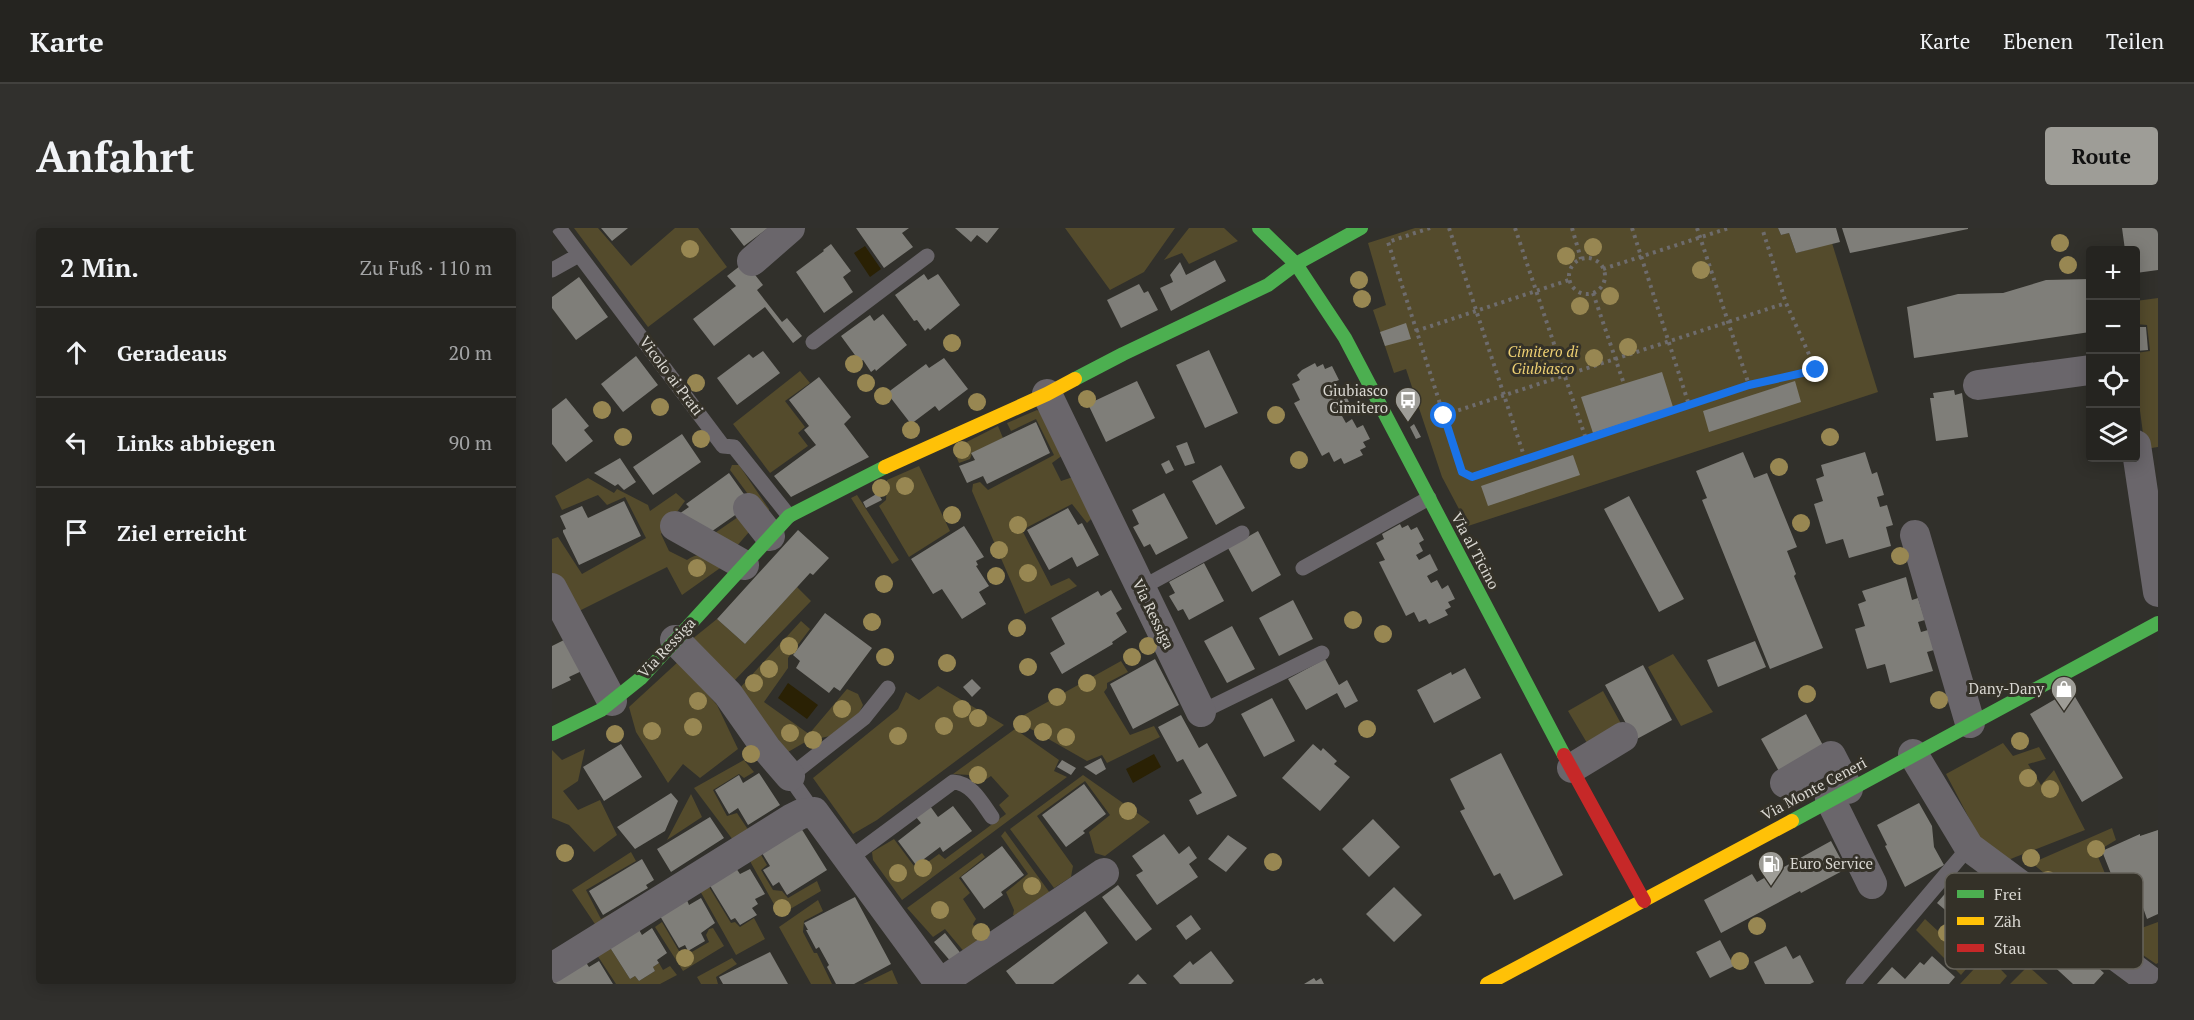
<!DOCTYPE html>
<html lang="de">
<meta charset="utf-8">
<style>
:root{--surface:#252420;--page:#31302d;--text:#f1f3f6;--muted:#a3a4a5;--line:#42413e;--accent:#9e9d97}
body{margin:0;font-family:"PT Serif",serif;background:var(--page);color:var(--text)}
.controls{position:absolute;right:18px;top:18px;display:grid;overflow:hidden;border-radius:6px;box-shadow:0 3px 15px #0003}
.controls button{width:54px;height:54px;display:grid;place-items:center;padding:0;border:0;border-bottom:2px solid var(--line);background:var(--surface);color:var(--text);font:30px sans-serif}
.stop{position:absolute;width:18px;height:18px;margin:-14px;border:4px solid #1a73e8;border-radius:50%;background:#fff}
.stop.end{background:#1a73e8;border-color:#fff;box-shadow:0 2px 6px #0008}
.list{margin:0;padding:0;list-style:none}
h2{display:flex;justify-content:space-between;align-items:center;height:78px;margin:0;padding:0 24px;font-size:26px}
h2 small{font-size:20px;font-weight:400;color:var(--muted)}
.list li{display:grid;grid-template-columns:39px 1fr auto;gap:18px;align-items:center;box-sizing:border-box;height:90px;padding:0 24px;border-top:2px solid var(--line)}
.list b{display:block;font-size:22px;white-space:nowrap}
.list em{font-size:20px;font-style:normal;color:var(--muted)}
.icon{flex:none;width:33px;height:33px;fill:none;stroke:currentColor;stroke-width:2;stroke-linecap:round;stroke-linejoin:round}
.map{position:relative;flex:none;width:1606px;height:756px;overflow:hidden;border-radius:6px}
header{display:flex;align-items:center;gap:36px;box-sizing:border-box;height:84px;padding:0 30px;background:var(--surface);border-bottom:2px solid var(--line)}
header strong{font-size:28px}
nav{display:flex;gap:33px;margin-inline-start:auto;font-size:21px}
.intro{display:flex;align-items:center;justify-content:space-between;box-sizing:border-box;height:144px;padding:0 36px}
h1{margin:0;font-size:42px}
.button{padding:15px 27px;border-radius:6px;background:var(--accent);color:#111;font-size:21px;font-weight:700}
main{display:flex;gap:36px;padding:0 36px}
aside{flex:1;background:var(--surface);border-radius:6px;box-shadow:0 3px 15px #0003}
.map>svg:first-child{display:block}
.green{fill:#544b2c}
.water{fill:#2a2104}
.building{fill:#7f7e79}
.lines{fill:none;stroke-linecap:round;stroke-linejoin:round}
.path{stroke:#6e6c6d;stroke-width:4;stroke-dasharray:3 4.5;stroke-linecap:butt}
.lane{stroke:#6a666b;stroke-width:15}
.street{stroke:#6a666b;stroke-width:30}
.fast{stroke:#4caf50;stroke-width:14}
.slow{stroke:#ffc107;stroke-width:14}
.jam{stroke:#c62828;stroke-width:14}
.tree{fill:#988752}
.route{stroke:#1a73e8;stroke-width:8}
.labels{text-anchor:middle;stroke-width:6;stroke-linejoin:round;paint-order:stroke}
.park-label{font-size:15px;font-style:italic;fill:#edcf72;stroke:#343128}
.street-label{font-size:15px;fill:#d9d7d1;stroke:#343128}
.poi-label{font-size:15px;fill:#d9d7d1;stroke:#343128;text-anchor:end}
.key{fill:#343128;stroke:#66635b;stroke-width:1.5}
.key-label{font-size:16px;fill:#d9d7d1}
</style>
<header>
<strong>Karte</strong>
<nav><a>Karte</a><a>Ebenen</a><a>Teilen</a></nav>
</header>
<div class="intro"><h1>Anfahrt</h1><a class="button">Route</a></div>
<main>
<aside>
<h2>2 Min.<small>Zu Fuß · 110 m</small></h2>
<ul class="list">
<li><svg class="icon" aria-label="ahead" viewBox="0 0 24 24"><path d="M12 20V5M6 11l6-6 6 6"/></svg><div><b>Geradeaus</b></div><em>20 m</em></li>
<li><svg class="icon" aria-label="left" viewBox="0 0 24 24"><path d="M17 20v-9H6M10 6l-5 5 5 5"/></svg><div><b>Links abbiegen</b></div><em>90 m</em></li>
<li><svg class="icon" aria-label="arrive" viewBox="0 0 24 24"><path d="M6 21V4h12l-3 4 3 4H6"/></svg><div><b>Ziel erreicht</b></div></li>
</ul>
</aside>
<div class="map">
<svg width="1606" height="756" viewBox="0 0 1606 756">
<rect width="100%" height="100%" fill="#31302b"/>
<path class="green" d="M22,0H46L79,38L123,0H146L175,39L96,99Z
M513,0H623L592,44L558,62Z
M637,0H672L686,13L637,36L630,25L612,32Z
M863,0H1226L1229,7L1237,5L1244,25L1280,15L1326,164L916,298L890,249L854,141L842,145L821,82L834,77L816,15Z
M1606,70V219L1593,221L1584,152V125L1598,123L1595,97L1584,96V73Z
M248,143L258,155L233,173L253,199L246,205L256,218L218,245L181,196Z
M485,182L500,191L515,224L500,235L509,253L524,248L544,286L535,295L520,276L470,302L499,358L517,350L525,358L473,386L420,263L421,256L428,254L436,262L502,227L484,191L459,203L455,195Z
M446,198L451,210L420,225L418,231L407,235L401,221Z
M180,237H187L217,281V285H210L178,242Z
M367,238L398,303L357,329L327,278L334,272L335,252Z
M36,250L62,265L65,261L96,277L98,283L124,265L133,273L109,306L117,323L135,332C149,322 158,329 171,338L130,367L115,339L27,383L20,385L0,345V311L6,309L30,346L94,310L73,269L55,277L46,267L10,282L3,268Z
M305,267L347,332L340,336L299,270Z
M186,289L197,304L184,319L160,307Z
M245,359L259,373L182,453L139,412L165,391L193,416Z
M249,393L258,401L236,430V440L212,474L257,506L295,461L306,466L311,477L305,489L278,508L255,513L236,524L187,461Z
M1121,426L1161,484L1129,498L1096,439Z
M127,433L165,477L186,521L148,550L131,536L116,555L84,504L77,479Z
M569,433L576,444L555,455V460L552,464L578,507L602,498L608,509L555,535L550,527L535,533L463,492Z
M386,458L452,497L325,592L301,606L261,550L346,481L354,464L367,472Z
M1051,463L1072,501L1038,520L1016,483Z
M463,501L507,532L502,543L515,549L350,672L321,632L320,624L342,611L365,642L387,626L393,631L454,586L447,577L457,568L439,548L430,554L417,547L401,546Z
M1451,515L1461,528L1487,519L1494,531L1476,536L1489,557L1502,542L1533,602L1456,632L1428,611L1394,546Z
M33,521L26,553L11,563L26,582L48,572L65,607L42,624L17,597L0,590V522L10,532Z
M192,532L202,544L192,550L187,546L161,562L175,588L185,585L197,603L181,612L142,560Z
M531,547L598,594L553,628L543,625L537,604L558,587L533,553L485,588L521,638L519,649L502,660L458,601Z
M139,566L150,589L115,612Z
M1560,600L1564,612L1544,624L1562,667L1580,661L1591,692L1561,703L1480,635Z
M453,603L498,665L467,689L461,687L462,682L454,664L476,646L449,608Z
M205,620L215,637L209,642L221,662L230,663L236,670L265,653L269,663L228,687L199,635L198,630Z
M79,624L84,633L34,662L49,691L68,681L45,699L20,662Z
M430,625L433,629L407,650L418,665L411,671L424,691L421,696L428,713L414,726L393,701L381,709L355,680Z
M154,654L179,695L183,694L188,699L202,690L213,711L184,727L147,661Z
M266,672L271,683L252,693L251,704L262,725H265L280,756H259L227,699Z
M1464,681L1492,704L1469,735L1456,725L1449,732L1432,720L1409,747L1364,702L1373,691L1401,717L1397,730L1411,738Z
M110,694L127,723L138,725L157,714L154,707L157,701L161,700L172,718L131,743L103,699Z
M1606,694V735L1604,736L1565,709Z
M57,718L78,751L83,748L87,753L103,743L101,739L107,735L111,742L118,738L125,747L108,756H64L45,727Z
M1435,727L1455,748L1448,756H1408Z
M180,730L185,736L164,749L166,756H149L145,749Z
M1476,738L1496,756H1458Z
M340,742L346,756H311Z"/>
<path class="water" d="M313,18L329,41L318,49L302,25Z
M236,455L266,477L255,491L226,470Z
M602,526L609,539L581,555L574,541Z"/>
<path class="building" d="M49,0H76L60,13Z
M178,0H216L192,18Z
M304,0H357L350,5L361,19L332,40Z
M403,0H447L435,15L425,7L419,14Z
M1226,0H1284L1288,14L1244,25L1237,5L1229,7Z
M1290,0H1416V1L1298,25Z
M1570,0H1606V42L1584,45V22H1573Z
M279,16L299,43L291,49L301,64L272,85L244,44L272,23L271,22Z
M663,32L674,53L619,83L608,60L621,54L618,47L628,34L634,47Z
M193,34L211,57L205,62L230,94L235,90L250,108L241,115L213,79L162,118L141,91L184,58L175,48Z
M372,46L376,52L386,46L408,77L378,102L376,100L373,103L365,92L362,93L343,67Z
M27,49L56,89L24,112L0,80V69Z
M1538,51V104L1362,130L1355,79L1406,66L1451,65L1494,52Z
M587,56L592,65L596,63L606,82L569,100L555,72Z
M331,86L355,117L324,143L323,141L319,144L311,132L308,134L289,108L318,87L322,93Z
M854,95L859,111L833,118L828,104Z
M1584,99H1594L1596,122L1584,123Z
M657,122L686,185L653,200L624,137Z
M211,123L228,145L185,177L165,150L197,126L201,130Z
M84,128L106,157L71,184L49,156Z
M392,130L416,161L387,183L383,178L359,196L335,165L374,136L377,140Z
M763,135L765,139L771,136L773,141L780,138L787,152L782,154L786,163L779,166L782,171L793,166L801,182L790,188L794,195L800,191L805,200L811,197L818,211L811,214L814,219L808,222L811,227L792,236L789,230L782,234L777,224L770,228L742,175L748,172L740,156L748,152L745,147L750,142Z
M1110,144L1121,179L1041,205L1029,169Z
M267,149L299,189L292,196L317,229L239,269L222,248L264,217L252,202L257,198L237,172Z
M585,153L603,190L554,214L536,176Z
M1243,153L1249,174L1157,204L1151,183Z
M1402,162L1403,167L1410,165L1416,209L1384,213L1378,170H1382L1381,165Z
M14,170L37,198L32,202L41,213L14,234L0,216V181Z
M484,194L498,225L435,256L431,248L415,255L407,238L423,232L419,225Z
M862,196L869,209L864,211L858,199Z
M130,206L149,234L101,267L81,239Z
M635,214L643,235L633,238L624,218Z
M1191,224L1202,250L1215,245L1245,319L1235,323L1244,346L1242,348L1271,420L1218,441L1150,272L1155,270L1144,243Z
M1313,224L1320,246L1325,244L1332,267L1325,269L1328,279L1335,277L1341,297L1334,299L1339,318L1297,330L1291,311L1274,316L1262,276L1271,273L1264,251L1272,248L1269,237Z
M1021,227L1028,247L936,278L929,258Z
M68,230L84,254L72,262L66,256L63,258L42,245Z
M617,232L622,242L614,246L609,236Z
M669,237L693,280L664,297L640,253Z
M177,245L199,276L156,306L127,286L137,279L134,276Z
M326,265L330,272L314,280L311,274Z
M612,265L636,310L604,327L598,316L592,319L581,299L587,296L580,282Z
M1077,268L1132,371L1107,384L1052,281Z
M72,273L89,308L27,337L11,304V302L14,301L8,288L30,278L36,290Z
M516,280L526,297L530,295L547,327L525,339L520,329L497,342L475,302Z
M848,296L850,300L856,297L859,302L865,299L872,312L867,315L871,323L864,327L867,332L878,326L886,342L875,348L879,355L885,352L890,361L896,357L903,371L896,374L899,379L893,382L896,387L877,396L874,391L867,394L862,384L854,388L827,334L833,332L824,315L832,311L830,306Z
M412,298L432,329L424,333L426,337L424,338L437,358L427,364L434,376L410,391L390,361L381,366L359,331Z
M246,302L277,330L261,347L258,345L193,416L165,391Z
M706,303L729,347L700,364L676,320Z
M652,335L672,373L637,392L631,381L626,383L617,368L623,365L617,354Z
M1354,349L1360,372L1366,370L1373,392L1366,394L1369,404L1376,402L1382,422L1375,424L1381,443L1338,455L1333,436L1315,441L1303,401L1313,398L1306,376L1314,373L1310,363Z
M559,362L570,381L564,385L575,404L560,414L561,416L510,446L498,425L513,416L499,390L546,363L549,368Z
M741,372L761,411L727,428L707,390Z
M273,385L320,420L288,463L282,459L277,465L244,440L248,433L241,427Z
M680,398L703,441L675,455L652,413Z
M18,409L34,441L17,449L19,452L0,461V418Z
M1203,413L1214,439L1166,459L1155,432Z
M603,431L627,477L581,501L558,456Z
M773,431L787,457L795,452L806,473L793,480L785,465L754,482L736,451Z
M1091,437L1120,492L1083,512L1053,457Z
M913,440L929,470L882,495L865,462L899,444L900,447Z
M420,451L429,460L420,469L411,459Z
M1519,462L1571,550L1530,574L1478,486Z
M720,470L743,513L712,529L689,486Z
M1254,486L1273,521L1228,545L1209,511Z
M629,487L647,520L655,515L685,568L645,587L637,572L650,565L631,531L625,534L606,499Z
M69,516L90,549L52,573L31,539Z
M761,516L769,523L771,520L785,533L782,536L798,549L768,583L730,550Z
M949,525L1011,647L962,672L948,645L942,648L908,583L913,581L898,551Z
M549,530L554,541L544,547L532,539Z
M510,532L524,540L519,547L505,539Z
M207,545L228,577L196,597L186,580L177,586L163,562L187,547L191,555Z
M532,556L554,586L531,603L533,605L514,619L490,587Z
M119,565L126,573L113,603L83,621L65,599Z
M1367,575L1380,598L1382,619L1392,637L1353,659L1333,618L1335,617L1325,597Z
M378,578L386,589L401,578L420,603L391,624L388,619L364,637L346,613L369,595L364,589Z
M158,589L172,610L119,644L105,621Z
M821,591L848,619L817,649L790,621Z
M249,600L275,642L235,667L227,654L221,658L211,642L218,638L210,625Z
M1606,602V686L1595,691L1582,654L1565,661L1550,623L1588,606V608Z
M612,606L627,626L637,618L645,630L637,636L646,649L605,677L584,647L591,643L580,628Z
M676,607L695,620L674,644L656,631Z
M1279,613L1294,641L1249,665L1248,663L1169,705L1152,672L1200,646L1205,654Z
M450,618L472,647L449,664L451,667L432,681L409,649Z
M90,631L102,652L94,657L96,660L51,687L37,663Z
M184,640L188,646L198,641L213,666L203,671L206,676L200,680L205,687L188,697L183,690L179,692L157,656Z
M1409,647L1419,656L1427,647L1458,674L1426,710L1385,675Z
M566,657L600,701L584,713L550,669Z
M842,659L870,687L842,714L814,686Z
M303,669L339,736L302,756H284L275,739L277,737L267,719L264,721L254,702H256L252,695Z
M149,670L163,695L149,705L153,713L136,723L133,717L127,720L108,688L135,672L137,677Z
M533,683L556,715L501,756H464L454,743Z
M639,687L649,701L634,712L624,698Z
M86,700L90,707L100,700L115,725L105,732L107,735L101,739L103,743L87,753L83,748L78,751L57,718Z
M1502,700L1552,745L1542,756H1521L1483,721Z
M393,705L410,727L400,735L382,714Z
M1168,712L1182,738L1158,750L1144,724Z
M1234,718L1241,731L1248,727L1262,754L1258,756H1213L1202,734Z
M659,723L682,753L679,756H628L621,748L638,733L641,737Z
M218,724L236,756H171L167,749Z
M1380,728L1403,749L1397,756H1325L1340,739L1353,751L1368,734L1372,737Z
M33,733L37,739L47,733L61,756H0V754Z
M586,746L595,756H576Z
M762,750L764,753L769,750L772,756H752Z"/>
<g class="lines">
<path class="path" d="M878,0L836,14L909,241L913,247L918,249L1197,157L1264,142L1234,75L1210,0
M897,0L973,231
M963,0L1034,211
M1020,0L1029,31
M1080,0L1137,177
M1145,0L1197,157
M1017 48a18 18 0 1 1 36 0a18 18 0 1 1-36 0Z
M1051,41L1177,0
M1041,65L1072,156
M864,103L1017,52
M892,187L1234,75"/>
<path class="lane" d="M7,0L171,218L182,219L237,288
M0,42L27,27
M261,114L375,28
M751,340L877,270
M589,360L690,305
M649,484L770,425
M262,584L241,554L238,548L312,490L336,460
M297,631L401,554C420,555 430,575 440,589
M1301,756L1417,619"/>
<path class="street" d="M200,33L238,0
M1426,157L1538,142
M495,166L649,484
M1584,217L1606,364
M196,280L218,308
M123,298L192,337
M1363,307L1418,495
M0,360L60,473
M123,412L176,466L214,520L238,548
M1361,526L1417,619L1602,756
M1020,540L1071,509
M1233,555L1279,528L1296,561
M1278,571L1320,656
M0,740L239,591L249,586L262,584L388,756
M387,756L552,645"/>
<path class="fast" d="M707,0L744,36L793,110L1012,527
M523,151L571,126L716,57L744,36L809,0
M0,506L49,482L89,450L237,288L333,239
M1240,593L1606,395"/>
<path class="slow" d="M333,239L495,166L523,151
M935,756L1240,593"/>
<path class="jam" d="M1012,527L1092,673"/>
</g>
<g class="tree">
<circle cx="1508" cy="15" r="9"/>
<circle cx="1041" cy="19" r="9"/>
<circle cx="138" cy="21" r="9"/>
<circle cx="1014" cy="28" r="9"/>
<circle cx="1516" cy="37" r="9"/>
<circle cx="1149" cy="42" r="9"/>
<circle cx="807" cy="52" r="9"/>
<circle cx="1058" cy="68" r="9"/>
<circle cx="810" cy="71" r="9"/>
<circle cx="1028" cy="78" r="9"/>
<circle cx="400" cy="115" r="9"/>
<circle cx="1076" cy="119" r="9"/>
<circle cx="1042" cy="130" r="9"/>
<circle cx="302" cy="136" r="9"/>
<circle cx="144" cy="155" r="9"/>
<circle cx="314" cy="155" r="9"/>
<circle cx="331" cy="168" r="9"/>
<circle cx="535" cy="171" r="9"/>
<circle cx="425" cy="174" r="9"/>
<circle cx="108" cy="179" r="9"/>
<circle cx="50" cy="182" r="9"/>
<circle cx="724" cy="187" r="9"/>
<circle cx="359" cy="202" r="9"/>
<circle cx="71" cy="209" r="9"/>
<circle cx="1278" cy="209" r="9"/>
<circle cx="149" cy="211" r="9"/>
<circle cx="410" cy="222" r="9"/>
<circle cx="747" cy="232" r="9"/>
<circle cx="1227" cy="239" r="9"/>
<circle cx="353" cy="258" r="9"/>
<circle cx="329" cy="260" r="9"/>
<circle cx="400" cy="287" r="9"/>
<circle cx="1249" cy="295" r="9"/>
<circle cx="466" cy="297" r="9"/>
<circle cx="447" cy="322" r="9"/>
<circle cx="1348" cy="328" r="9"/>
<circle cx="145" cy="340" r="9"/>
<circle cx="476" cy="345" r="9"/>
<circle cx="444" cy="348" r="9"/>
<circle cx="332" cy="356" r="9"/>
<circle cx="801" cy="392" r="9"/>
<circle cx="320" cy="394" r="9"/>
<circle cx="465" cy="400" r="9"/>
<circle cx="831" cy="406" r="9"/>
<circle cx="237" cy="418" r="9"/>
<circle cx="596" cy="418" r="9"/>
<circle cx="333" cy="429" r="9"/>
<circle cx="580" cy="429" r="9"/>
<circle cx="395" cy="435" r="9"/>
<circle cx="476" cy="439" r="9"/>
<circle cx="217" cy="441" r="9"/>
<circle cx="202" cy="455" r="9"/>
<circle cx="535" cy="455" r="9"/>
<circle cx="1255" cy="466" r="9"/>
<circle cx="505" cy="469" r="9"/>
<circle cx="1387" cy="472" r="9"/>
<circle cx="146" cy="473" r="9"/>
<circle cx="290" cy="481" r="9"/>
<circle cx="410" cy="481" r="9"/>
<circle cx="426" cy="490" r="9"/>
<circle cx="470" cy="496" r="9"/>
<circle cx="392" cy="498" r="9"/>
<circle cx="141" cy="499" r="9"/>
<circle cx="815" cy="501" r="9"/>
<circle cx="100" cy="503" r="9"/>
<circle cx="491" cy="504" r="9"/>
<circle cx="238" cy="505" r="9"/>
<circle cx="63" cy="506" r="9"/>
<circle cx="346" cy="508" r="9"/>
<circle cx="514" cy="509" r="9"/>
<circle cx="261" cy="512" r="9"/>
<circle cx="1468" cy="513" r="9"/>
<circle cx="199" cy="526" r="9"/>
<circle cx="426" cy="547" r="9"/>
<circle cx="1476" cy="550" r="9"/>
<circle cx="1498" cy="561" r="9"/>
<circle cx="576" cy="583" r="9"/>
<circle cx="1544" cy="621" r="9"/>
<circle cx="13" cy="625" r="9"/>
<circle cx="1479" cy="630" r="9"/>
<circle cx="721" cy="634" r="9"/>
<circle cx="371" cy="640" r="9"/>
<circle cx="346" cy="645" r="9"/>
<circle cx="1496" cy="652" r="9"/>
<circle cx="480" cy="658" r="9"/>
<circle cx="230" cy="680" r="9"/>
<circle cx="388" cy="682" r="9"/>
<circle cx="1205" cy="698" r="9"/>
<circle cx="429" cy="704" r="9"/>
<circle cx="1395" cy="705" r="9"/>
<circle cx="133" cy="730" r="9"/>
<circle cx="1188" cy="733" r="9"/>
</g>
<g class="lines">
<path class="route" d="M892,188L910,244L920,249L1197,157L1264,142"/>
</g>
<defs>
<g id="bus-pin" transform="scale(1.35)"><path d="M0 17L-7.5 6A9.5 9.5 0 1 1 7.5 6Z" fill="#9e9d97" stroke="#343128"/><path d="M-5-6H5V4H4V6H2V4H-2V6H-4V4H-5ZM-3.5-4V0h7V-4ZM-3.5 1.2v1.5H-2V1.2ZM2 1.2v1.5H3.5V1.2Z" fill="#fff"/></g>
<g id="shop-pin" transform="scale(1.35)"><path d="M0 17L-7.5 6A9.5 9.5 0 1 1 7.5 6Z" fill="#9e9d97" stroke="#343128"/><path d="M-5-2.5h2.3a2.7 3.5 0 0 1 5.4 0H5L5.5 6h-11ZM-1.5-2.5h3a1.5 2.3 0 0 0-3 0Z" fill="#fff"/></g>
<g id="fuel-pin" transform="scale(1.35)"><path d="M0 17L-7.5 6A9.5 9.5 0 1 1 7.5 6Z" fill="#9e9d97" stroke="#343128"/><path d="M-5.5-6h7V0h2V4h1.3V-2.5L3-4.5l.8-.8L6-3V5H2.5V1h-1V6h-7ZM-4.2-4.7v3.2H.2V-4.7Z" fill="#fff"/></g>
</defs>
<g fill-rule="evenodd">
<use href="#bus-pin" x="856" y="172"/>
<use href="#shop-pin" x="1512" y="461"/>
<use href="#fuel-pin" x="1219" y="636"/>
</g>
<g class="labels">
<g class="park-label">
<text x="991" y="129">Cimitero di<tspan x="991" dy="17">Giubiasco</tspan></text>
</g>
<g class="street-label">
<text transform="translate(119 148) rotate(53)" y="5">Vicolo ai Prati</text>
<text transform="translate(923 323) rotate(62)" y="5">Via al Ticino</text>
<text transform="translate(601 386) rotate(64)" y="5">Via Ressiga</text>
<text transform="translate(115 420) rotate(-47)" y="5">Via Ressiga</text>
<text transform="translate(1262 561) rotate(-28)" y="5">Via Monte Ceneri</text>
</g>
<g class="poi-label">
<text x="836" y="168">Giubiasco<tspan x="836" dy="17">Cimitero</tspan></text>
<text x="1492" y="466">Dany-Dany</text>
<text x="1238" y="641" text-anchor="start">Euro Service</text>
</g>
</g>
<rect x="1393" y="645" width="198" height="96" rx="9" class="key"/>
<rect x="1405" y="662" width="27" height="8" fill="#4caf50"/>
<rect x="1405" y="689" width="27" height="8" fill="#ffc107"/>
<rect x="1405" y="716" width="27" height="8" fill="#c62828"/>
<g class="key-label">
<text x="1442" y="672">Frei</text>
<text x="1442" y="699">Zäh</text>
<text x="1442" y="726">Stau</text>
</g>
</svg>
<div class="controls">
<button>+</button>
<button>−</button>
<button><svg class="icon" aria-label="locate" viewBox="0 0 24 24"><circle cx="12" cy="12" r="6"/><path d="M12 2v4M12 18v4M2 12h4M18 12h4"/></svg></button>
<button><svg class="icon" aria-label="layers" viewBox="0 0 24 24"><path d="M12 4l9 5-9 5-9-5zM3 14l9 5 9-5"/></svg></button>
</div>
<div class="stop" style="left:892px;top:188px"></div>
<div class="stop end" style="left:1264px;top:142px"></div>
</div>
</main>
